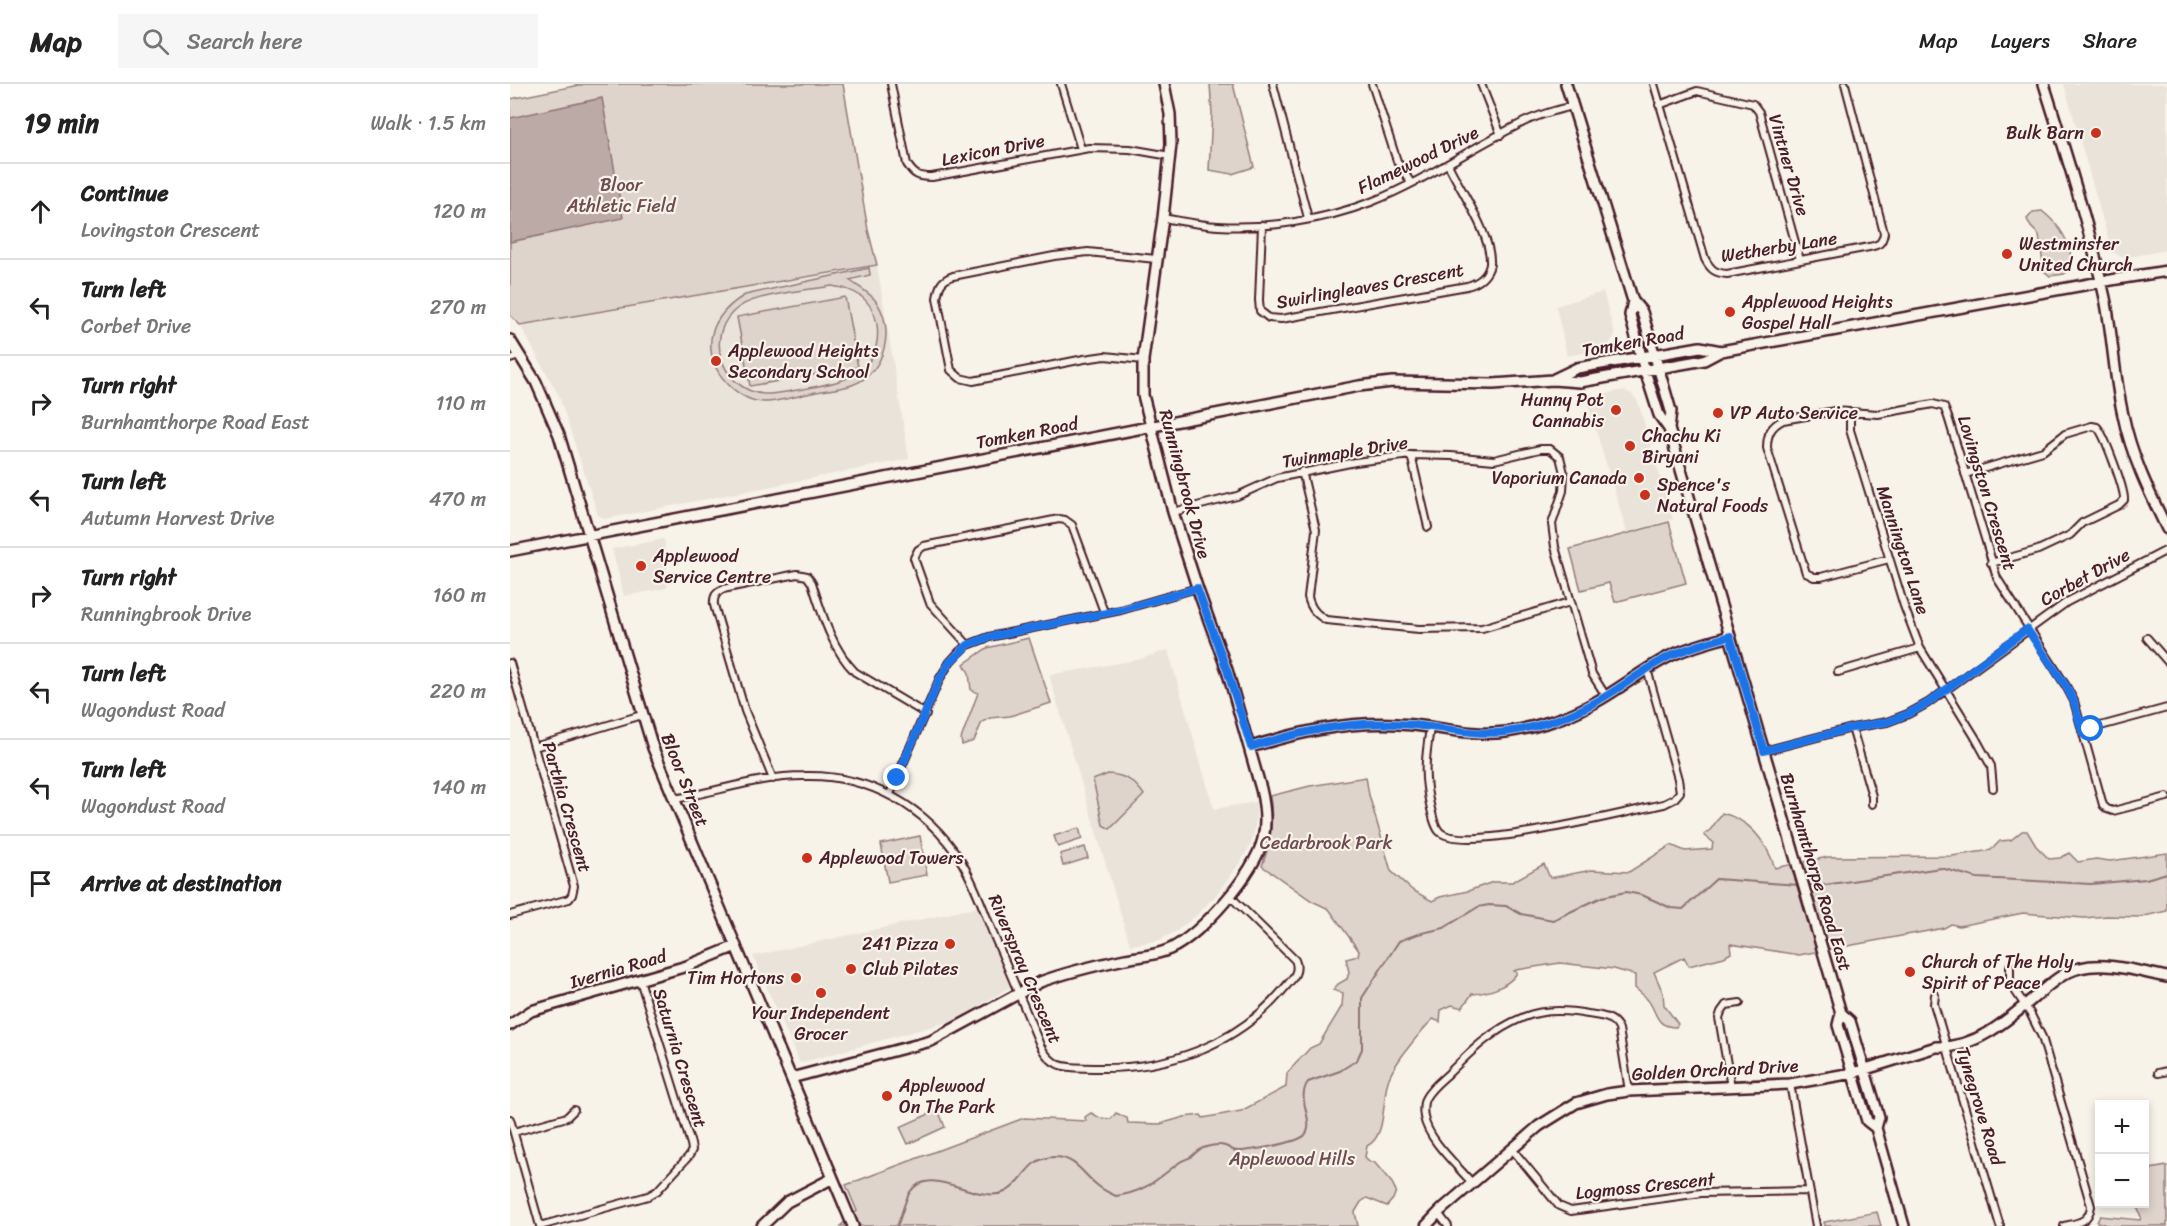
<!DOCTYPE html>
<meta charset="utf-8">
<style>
:root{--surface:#fff;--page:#f6f6f6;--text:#222;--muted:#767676;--line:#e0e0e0}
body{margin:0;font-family:Sriracha,sans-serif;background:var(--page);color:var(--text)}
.controls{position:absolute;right:18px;bottom:18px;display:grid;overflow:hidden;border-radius:0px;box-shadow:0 3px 9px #0003}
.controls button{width:54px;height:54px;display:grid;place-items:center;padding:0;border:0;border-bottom:2px solid var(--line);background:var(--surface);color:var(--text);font:30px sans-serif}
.stop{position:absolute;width:18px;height:18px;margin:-14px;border:4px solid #1a73e8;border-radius:50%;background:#fff}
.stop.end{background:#1a73e8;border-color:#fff;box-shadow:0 2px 6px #0008}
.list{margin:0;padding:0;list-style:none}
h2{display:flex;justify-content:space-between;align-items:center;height:78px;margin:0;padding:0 24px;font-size:26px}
h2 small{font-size:20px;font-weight:400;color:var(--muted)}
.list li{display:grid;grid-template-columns:39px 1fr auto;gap:18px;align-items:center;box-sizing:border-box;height:96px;padding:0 24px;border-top:2px solid var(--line)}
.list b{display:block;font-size:22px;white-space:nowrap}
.list p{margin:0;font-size:20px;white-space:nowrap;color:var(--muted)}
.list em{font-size:20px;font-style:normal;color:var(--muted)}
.icon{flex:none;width:33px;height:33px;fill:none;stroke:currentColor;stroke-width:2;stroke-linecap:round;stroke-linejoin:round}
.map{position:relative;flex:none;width:1657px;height:1142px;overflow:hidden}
header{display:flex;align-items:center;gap:36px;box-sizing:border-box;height:84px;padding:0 30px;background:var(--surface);border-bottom:2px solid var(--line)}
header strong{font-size:28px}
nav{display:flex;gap:33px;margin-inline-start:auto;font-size:21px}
.search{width:420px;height:54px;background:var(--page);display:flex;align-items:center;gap:15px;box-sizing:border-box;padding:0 21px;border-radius:0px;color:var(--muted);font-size:22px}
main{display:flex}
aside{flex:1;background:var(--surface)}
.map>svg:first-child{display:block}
.built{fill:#eae3da}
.green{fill:#ded4cc;stroke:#947a7c;stroke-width:1.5;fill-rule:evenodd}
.water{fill:#bcaaa7;stroke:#8e7275;stroke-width:1.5}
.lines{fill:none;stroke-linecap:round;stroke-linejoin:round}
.stream{stroke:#8e7275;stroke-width:2}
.street-casing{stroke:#4a1f2b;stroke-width:10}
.secondary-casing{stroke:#4a1f2b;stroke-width:14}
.street{stroke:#f7f3e8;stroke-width:6}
.secondary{stroke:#f7f3e8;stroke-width:9}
.route{stroke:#1a73e8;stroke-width:8}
.poi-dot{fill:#c8321e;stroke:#f7f3e8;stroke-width:2}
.labels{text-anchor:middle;stroke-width:4.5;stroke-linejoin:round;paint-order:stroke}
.poi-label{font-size:18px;fill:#4a1f2b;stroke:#f7f3e8;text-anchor:start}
.street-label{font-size:18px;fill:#4a1f2b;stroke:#f7f3e8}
.park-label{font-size:18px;fill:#6f4c53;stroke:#f7f3e8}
</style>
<header>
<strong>Map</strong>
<div class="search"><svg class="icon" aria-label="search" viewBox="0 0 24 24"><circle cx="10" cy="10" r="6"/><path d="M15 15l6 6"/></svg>Search here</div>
<nav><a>Map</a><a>Layers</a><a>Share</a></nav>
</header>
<main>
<aside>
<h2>19 min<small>Walk · 1.5 km</small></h2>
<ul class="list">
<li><svg class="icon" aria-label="ahead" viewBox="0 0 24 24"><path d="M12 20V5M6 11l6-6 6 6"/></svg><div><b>Continue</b><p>Lovingston Crescent</p></div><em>120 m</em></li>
<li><svg class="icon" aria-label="left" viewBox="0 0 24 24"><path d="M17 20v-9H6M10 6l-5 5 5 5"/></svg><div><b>Turn left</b><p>Corbet Drive</p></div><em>270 m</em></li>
<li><svg class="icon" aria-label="right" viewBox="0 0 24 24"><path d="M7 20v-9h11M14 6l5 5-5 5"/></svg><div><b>Turn right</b><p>Burnhamthorpe Road East</p></div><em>110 m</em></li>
<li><svg class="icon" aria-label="left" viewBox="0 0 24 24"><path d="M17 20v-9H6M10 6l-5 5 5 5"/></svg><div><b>Turn left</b><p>Autumn Harvest Drive</p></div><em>470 m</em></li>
<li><svg class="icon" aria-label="right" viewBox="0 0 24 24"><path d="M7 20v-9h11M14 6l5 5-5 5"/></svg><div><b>Turn right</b><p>Runningbrook Drive</p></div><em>160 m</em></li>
<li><svg class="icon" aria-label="left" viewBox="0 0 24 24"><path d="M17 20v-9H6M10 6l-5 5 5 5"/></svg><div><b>Turn left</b><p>Wagondust Road</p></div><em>220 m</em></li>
<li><svg class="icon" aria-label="left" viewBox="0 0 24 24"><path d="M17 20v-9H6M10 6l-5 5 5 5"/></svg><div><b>Turn left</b><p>Wagondust Road</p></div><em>140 m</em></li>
<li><svg class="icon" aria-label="arrive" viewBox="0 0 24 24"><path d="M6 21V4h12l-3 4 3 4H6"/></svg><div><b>Arrive at destination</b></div></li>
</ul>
</aside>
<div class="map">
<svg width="1657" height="1142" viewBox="0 0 1657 1142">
<rect width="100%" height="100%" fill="#f7f3e8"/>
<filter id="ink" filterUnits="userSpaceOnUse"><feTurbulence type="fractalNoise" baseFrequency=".0167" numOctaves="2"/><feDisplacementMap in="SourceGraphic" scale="12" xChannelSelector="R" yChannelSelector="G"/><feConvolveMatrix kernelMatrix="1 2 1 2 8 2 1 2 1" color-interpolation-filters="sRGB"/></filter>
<g filter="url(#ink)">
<path class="built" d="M1554,0H1657V166L1613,174L1602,168Z
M367,181L399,375L95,435L88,431L49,312L10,241Z
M1093,208L1105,251L1097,264L1057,272L1046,222Z
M1113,306L1122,310L1128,318L1163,435L1117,448L1076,314Z
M154,455L157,483V504L114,512L102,465Z
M658,566L704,725L746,718V739L741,760L730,779L706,811L687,831L667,847L647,857L620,861L539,591L627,576Z
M469,823L500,903L445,936L290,979L243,872Z"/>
<path class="green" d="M75,0H333L358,146L367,181L10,241L0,231V15Z
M700,0H723L744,83L722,90L699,86L702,30Z
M1532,127C1551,142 1563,160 1561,185L1554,190L1540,192L1534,187L1529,151L1521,143L1517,135L1523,128Z
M359,184L360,191L339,196C347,202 359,208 365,216C386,243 376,289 342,301C330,305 315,306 302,309C287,312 271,317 257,318C230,319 203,291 201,266C198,241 216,222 235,211ZM322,202C333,204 343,206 352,213C373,231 373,268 351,286C347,289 340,293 335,295C323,300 266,311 254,310C211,306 192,249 229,223C247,210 299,206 322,202Z
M335,213L348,283L240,302L227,233Z
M1159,438L1176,499L1105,518L1099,499L1071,506L1060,465Z
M519,554L541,619L500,632L480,634L472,638L464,657L452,661L451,655L468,609L461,606L459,589L454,580L477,564Z
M598,690C615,691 625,697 634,711L600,745L593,741L583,696Z
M856,693L859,711L881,787L902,806L922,817L930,813L958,807L983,798H1002L1034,780L1040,794L1082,786L1119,788L1161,761L1175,767L1202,765L1203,758L1194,751L1201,745L1212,729C1240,736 1256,757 1265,784L1318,773L1442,772L1481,766L1490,757L1501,756L1512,747H1517L1526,762L1539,775L1550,774L1559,769L1568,778L1586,775L1600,777L1657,769V827L1630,833L1597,832L1574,834L1513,829L1449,842L1441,840L1434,844L1289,871L1220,860L1221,869L1214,873L1179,882L1174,873L1144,888L1153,909L1154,921L1168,940L1166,943C1143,943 1148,926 1136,914C1133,910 1128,907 1125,904V891L1104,885L1050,879L1006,886L1004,887L1007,889C998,903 978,909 962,910L952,924L942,921L931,926L930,938L923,935C910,948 886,977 879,994C871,1014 878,1052 857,1062L855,1073L860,1078H864L882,1099L886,1107L883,1115L877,1122L857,1114L851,1118L845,1128L848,1142H330L347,1127L336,1101L514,1034L576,1037L575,1033L581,1029L590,1034L601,1035L606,1029L617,1034L618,1039L650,1040L674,1033L691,1031L693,1034L731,1027L776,1003L777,989L800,964L809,960L832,922L833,909L823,906L828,900L837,895L839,888L836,875L848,872L849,867L819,825L802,817L752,782C761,759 764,737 760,712L800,702Z
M569,744L572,755L548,763L544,752Z
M410,752L417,791L378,798L371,760Z
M575,763L578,774L553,782L550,770Z
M428,1026L435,1043L398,1060L390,1043Z
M1657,1082V1142H1601L1587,1138L1590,1132L1630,1136L1631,1133L1626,1120H1634L1635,1086Z
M1367,1128L1371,1142H1315L1314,1138Z"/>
<path class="water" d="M92,14L113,134L0,158V34Z"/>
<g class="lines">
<path class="stream" d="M1298,801L1307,802L1431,784L1467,794L1581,800L1636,795L1657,789
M387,1142C392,1131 394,1118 400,1108C420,1078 467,1121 495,1108C516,1098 515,1073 546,1073C566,1074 573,1090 587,1101C593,1106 599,1109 606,1112C636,1108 647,1095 670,1078C674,1075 679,1075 682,1072C686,1069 687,1066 693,1064C699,1062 709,1060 715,1062C721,1064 722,1067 728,1067C739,1067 788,1059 795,1051C806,1037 785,1016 798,998L830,987L847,976L852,965V914L889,857L908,850L934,844L968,823L979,821L996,822L1011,830L1043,836L1092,813L1116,808L1132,811L1161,824L1173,825L1206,795L1289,801"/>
<g class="street-casing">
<path id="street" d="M381,0L397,80C404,91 408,93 422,93L579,64L620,65L660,72
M551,0L571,65
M763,0L798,134
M862,0L887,77L901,99
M971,0L991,51
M1144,0L1195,175C1201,186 1205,189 1217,190L1359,163C1369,161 1372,160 1374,149L1335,0
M1149,21L1187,7L1243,20L1249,28L1290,176
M653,134C671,137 690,141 708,142C757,145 814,136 861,118C912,98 958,66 1006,42C1024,32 1043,27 1062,22
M752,141L749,216L750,227L759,234L771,235L957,202C968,199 978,192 980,180C982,151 950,106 938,80
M0,275L10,272
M633,276L595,272L574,275L463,297L450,294L441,286L427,214C429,202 431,196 443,192L544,172L578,168L646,175
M1340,329V346L1394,522L1410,564L1465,653L1481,682L1483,704
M901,371L918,443
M792,387L806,446L798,513C801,525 806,530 816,536L909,545L972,544L1060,518
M1455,390L1533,367L1555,350L1582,342L1587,343C1594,349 1615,406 1614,416L1609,421L1572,439L1560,451L1528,466L1481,479
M663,428L727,412L767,394L845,378L901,371L941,372L984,376L1030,365H1040L1050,373L1054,389L1053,407L1042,440L1045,463L1082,590L1096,612
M1379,475L1311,493H1304L1296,489L1257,364C1257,350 1261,342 1273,336L1325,327L1368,330L1423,320L1434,323L1438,333L1487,494L1556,602L1564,617L1593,721L1597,725L1603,727L1657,713
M1637,554L1657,577
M458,561L420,519L404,474L408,466L414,462L549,435L555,436L562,441L594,528
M0,579L64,802L62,811L59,815L0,831
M1328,588L1410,564
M920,644C915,677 913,692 921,725C923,733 924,741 929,747C950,771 1119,727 1154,720L1164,715L1170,708L1168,695L1137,585
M1342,644L1362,712V720
M1572,647L1657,624
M24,663L132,631
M1254,667L1342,644L1377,638L1398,630L1418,619L1557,518L1657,466
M263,695L235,627L204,521C203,513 206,508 213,505L287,490L297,492L302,499C312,530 322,565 345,588L416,630
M380,710L430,594L440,578L449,568L458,561L479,553L611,526L687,504
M164,715C207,708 250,692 294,692C358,690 417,723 451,777C465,800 474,827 484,852C500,888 515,925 530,961C543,987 559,983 584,984C656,986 725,962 772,907C780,897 791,889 785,876L719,811
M1500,882V899L1520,929L1532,953L1581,1122C1579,1138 1569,1139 1554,1142
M1425,911L1424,920L1490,1142
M1648,989L1657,987
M1280,1000L1306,1142
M1221,1003L1209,934L1211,928L1216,921L1230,919
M0,1035L30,1142
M4,1048L57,1033L64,1026
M1002,1065L1049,1122L1061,1127L1191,1109L1299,1107
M962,1099C947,1081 918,1056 914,1033C913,1027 913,1020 915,1015C920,1005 929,998 937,991C960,968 983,945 1014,933C1034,925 1057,926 1078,930C1090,932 1103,932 1109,945L1119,1007
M928,1129L938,1142
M30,1142L138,1112L147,1107L179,1072L182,1066L181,1060L130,896"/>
</g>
<g class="secondary-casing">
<path id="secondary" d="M1056,0L1123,217L1132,228L1161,327L1159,345
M1534,0C1556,70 1579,142 1595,214C1603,253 1604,293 1613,331C1621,371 1639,408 1657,445
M1123,217L1120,231L1135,287L1149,331L1159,345L1331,929L1340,937L1369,1033L1366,1044L1394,1142
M0,256L26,298L49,351L143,664L343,1142
M1044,295L1067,284L1144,271L1190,263L1211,267
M0,467L849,302L882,298L983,300L1043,296L1070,298L1194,276L1211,267L1607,195L1657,187
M741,663C789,648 837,637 888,640C924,641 960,653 996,648C1024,644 1057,634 1082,620C1109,606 1132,586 1160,572C1179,563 1200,558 1220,552
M1331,929L1328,941L1357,1037L1366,1044
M0,941L21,927L177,882L226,862
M281,994L421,957L530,898C558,888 587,881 615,875C630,872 645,872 660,865C691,851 745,789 753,755C757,738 755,722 751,705L717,586L688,506L663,428L633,311V276L653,134L661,60L660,30L654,0
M252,1142L277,1118L323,1094
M916,1142L931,1126L1029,1042L1066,1019L1097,1010L1119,1007L1280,1000L1343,989L1426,963C1466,965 1499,935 1527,911C1540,900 1553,888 1570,884C1597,877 1630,888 1657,893"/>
</g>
<use href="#street" class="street"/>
<use href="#secondary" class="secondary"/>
</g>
</g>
<g class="lines" filter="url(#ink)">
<path class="route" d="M387,694L430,594L440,578L458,561L479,553L611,526L687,504L717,586L741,663C789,648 837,637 888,640C924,641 960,652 996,648C1024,644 1057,634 1082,620C1109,606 1132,586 1160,572C1179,563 1200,558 1220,552L1254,667L1342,644L1377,638L1398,630L1418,619L1517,545L1556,602L1564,618L1572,647L1581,645"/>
</g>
<g class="poi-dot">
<circle cx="1586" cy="49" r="6"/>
<circle cx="1497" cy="170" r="6"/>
<circle cx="1220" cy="228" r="6"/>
<circle cx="206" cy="277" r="6"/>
<circle cx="1106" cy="326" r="6"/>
<circle cx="1208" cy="329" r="6"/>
<circle cx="1120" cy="362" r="6"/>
<circle cx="1129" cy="394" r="6"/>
<circle cx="1135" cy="411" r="6"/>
<circle cx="131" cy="482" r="6"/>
<circle cx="297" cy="774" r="6"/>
<circle cx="440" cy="860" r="6"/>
<circle cx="341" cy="885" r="6"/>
<circle cx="1400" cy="888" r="6"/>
<circle cx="286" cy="894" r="6"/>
<circle cx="311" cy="909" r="6"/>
<circle cx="377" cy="1012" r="6"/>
</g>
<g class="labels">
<g class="poi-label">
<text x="1574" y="55" text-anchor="end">Bulk Barn</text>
<text x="1509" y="166">Westminster<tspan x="1509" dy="21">United Church</tspan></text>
<text x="1232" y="224">Applewood Heights<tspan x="1232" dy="21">Gospel Hall</tspan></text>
<text x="218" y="273">Applewood Heights<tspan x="218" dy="21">Secondary School</tspan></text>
<text x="1094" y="322" text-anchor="end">Hunny Pot<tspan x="1094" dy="21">Cannabis</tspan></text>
<text x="1220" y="335">VP Auto Service</text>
<text x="1132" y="358">Chachu Ki<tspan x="1132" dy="21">Biryani</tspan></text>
<text x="1117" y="400" text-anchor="end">Vaporium Canada</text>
<text x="1147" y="407">Spence's<tspan x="1147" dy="21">Natural Foods</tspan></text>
<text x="143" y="478">Applewood<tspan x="143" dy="21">Service Centre</tspan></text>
<text x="309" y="780">Applewood Towers</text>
<text x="428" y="866" text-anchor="end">241 Pizza</text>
<text x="1412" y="884">Church of The Holy<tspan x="1412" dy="21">Spirit of Peace</tspan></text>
<text x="353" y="891">Club Pilates</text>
<text x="274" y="900" text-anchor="end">Tim Hortons</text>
<text x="311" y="935" text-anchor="middle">Your Independent<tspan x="311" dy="21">Grocer</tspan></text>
<text x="389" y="1008">Applewood<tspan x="389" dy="21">On The Park</tspan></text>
</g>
<g class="street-label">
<text transform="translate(483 66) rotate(-11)" y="6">Lexicon Drive</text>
<text transform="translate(908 76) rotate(-26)" y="6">Flamewood Drive</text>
<text transform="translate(1279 81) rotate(74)" y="6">Vintner Drive</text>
<text transform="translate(1269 163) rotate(-9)" y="6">Wetherby Lane</text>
<text transform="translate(860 202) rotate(-10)" y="6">Swirlingleaves Crescent</text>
<text transform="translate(1123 258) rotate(-10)" y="6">Tomken Road</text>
<text transform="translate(517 349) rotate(-11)" y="6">Tomken Road</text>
<text transform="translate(835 368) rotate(-9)" y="6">Twinmaple Drive</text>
<text transform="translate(675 400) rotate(75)" y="6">Runningbrook Drive</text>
<text transform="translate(1477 409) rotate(73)" y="6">Lovingston Crescent</text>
<text transform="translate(1393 466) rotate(72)" y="6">Mannington Lane</text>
<text transform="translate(1575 493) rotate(-29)" y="6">Corbet Drive</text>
<text transform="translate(175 696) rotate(68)" y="6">Bloor Street</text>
<text transform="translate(57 723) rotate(74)" y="6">Parthia Crescent</text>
<text transform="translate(1306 788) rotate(73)" y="6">Burnhamthorpe Road East</text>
<text transform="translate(108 885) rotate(-16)" y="6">Ivernia Road</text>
<text transform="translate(515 885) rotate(67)" y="6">Riverspray Crescent</text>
<text transform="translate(170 974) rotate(73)" y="6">Saturnia Crescent</text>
<text transform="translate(1205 986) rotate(-3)" y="6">Golden Orchard Drive</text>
<text transform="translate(1470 1022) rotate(73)" y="6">Tynegrove Road</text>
<text transform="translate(1135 1102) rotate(-6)" y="6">Logmoss Crescent</text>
</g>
<g class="park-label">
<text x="111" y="107">Bloor<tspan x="111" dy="21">Athletic Field</tspan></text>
<text x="816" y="765">Cedarbrook Park</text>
<text x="782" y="1081">Applewood Hills</text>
</g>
</g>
</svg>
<div class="controls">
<button>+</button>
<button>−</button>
</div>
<div class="stop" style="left:1581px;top:645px"></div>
<div class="stop end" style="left:387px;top:694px"></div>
</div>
</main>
